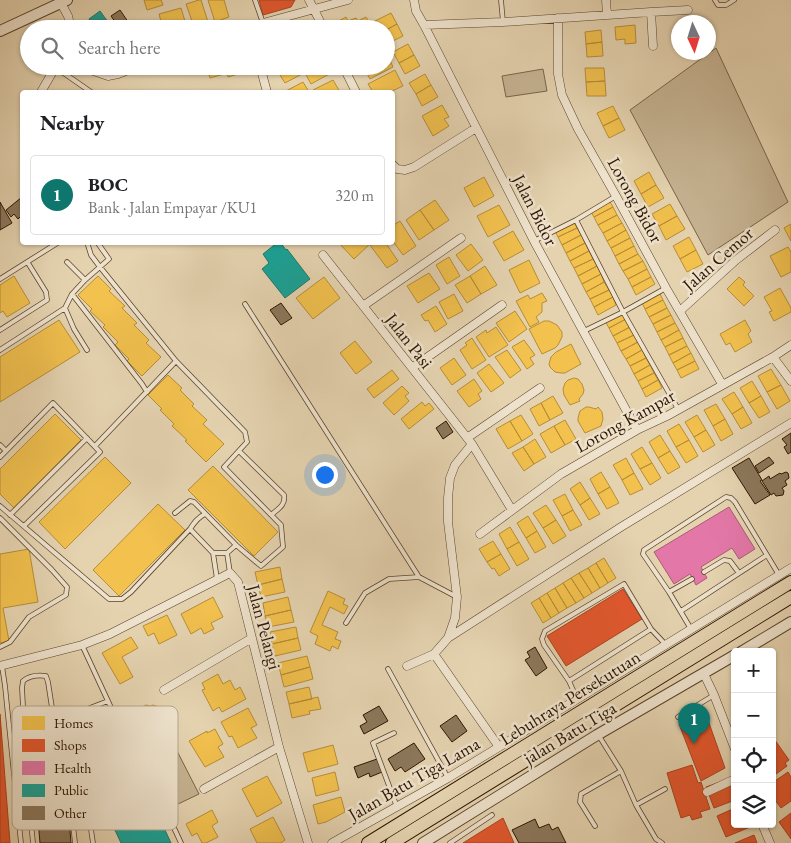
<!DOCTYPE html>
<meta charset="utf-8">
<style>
:root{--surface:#fff;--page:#f2f2f2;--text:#202124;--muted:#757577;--line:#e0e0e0;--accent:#0f766e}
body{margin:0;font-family:"EB Garamond",serif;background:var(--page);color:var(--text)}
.controls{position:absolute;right:15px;bottom:15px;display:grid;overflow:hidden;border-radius:5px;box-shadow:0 1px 4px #0004}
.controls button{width:45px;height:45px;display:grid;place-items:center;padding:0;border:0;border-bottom:1px solid var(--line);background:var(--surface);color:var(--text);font:25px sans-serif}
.compass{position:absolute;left:671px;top:15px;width:45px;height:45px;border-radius:50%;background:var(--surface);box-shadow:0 1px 4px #0004;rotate:176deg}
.you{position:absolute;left:324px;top:474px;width:18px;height:18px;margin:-12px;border:4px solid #fff;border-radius:50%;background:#1a73e8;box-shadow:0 0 0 8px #1a73e833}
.badge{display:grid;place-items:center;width:32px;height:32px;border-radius:50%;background:var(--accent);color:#fff;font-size:16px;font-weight:700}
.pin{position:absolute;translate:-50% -41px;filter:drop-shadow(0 1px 2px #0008)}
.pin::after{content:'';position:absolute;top:26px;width:18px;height:15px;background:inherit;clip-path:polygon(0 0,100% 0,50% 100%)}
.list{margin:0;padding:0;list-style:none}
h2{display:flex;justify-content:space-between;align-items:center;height:65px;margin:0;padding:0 20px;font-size:21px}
h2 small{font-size:16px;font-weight:400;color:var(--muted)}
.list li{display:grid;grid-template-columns:32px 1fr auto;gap:15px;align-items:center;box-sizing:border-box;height:80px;margin:0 10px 10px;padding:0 10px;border:1px solid var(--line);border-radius:5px}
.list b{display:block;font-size:19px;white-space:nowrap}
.list p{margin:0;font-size:16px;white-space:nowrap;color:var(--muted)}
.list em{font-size:16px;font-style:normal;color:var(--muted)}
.icon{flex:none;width:28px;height:28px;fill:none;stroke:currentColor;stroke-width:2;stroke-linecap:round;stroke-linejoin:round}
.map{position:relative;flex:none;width:791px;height:843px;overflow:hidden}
.search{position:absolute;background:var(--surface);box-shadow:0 1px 4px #0004;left:20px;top:20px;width:375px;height:55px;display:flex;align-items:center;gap:12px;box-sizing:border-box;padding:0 18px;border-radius:28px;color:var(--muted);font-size:19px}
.panel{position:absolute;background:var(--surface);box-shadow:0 1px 4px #0004;left:20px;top:90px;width:375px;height:155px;border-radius:5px}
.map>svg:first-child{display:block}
.green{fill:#c6b392;stroke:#796449}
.homes{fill:#f2c14e;stroke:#b78d37}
.shops{fill:#e4572e;stroke:#ad4320}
.health{fill:#e377a8;stroke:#ac5a76}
.public{fill:#17a398;stroke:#1d786a}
.building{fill:#8c785c;stroke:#2c1500}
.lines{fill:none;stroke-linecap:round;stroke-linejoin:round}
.service-casing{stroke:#5a442c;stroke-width:5.5}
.minor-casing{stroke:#5a442c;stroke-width:9}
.tertiary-casing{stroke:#5a442c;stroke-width:12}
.trunk-casing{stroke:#2c1500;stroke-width:14}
.service{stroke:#eee2cc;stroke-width:4}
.minor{stroke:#eee2cc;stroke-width:8}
.tertiary{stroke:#eee2cc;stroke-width:10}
.trunk{stroke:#e5d3b0;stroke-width:12}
.labels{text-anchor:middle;stroke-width:5;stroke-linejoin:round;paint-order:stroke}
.street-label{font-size:18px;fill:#2c1500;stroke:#eee2cc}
.key{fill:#eee2cc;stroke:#b4a48f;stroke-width:1}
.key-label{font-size:14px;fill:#2c1500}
</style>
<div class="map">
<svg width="791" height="843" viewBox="0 0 791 843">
<rect width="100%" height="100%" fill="#e5d3b0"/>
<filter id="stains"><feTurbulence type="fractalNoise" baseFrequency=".004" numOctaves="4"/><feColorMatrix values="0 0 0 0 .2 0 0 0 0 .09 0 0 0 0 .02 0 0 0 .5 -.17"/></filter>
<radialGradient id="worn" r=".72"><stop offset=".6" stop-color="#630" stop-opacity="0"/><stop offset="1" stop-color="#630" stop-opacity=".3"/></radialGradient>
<path class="green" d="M716,48L788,202L708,255L630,110Z
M543,69L547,91L506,97L502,76Z
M175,747L199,794L176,805L153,758Z"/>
<path class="homes" d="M144,0H161L163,5L147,10Z
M199,0H201L208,22L194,27L186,4Z
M208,0H224L229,17L215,22Z
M181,8L187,28L163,29L159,14Z
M391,13L397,24L386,30V29H379L375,21Z
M346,17L348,21L356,18L358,21L366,17L372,28L341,29L337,22Z
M310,23L313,29H299Z
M397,24L403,36L387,44L386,42V30Z
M635,25L636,43L625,44V39L616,40L615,27Z
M601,30L602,42L586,44L585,32Z
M602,42L603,56L587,57L586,44Z
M408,44L414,55L399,63L393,52Z
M387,54L393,67L370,79L363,66H386Z
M414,55L420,66L405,74L399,63Z
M206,66H221L224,74L210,78Z
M230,66H247L248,71L228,77L226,69L230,68Z
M295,66H297L302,74L285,83L280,75Z
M313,66H332L328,68L331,73L311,84L304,71Z
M585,68H604L605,81L586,82Z
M395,70L403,86L390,92H373L368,84Z
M425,74L431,85L416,94L409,83Z
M333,80L340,92H315L313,90Z
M605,81L606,96H587L586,82Z
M303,82L309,92H284Z
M431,85L438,97L422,106L416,94Z
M442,105L449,117L444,119L449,126L433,136L422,116Z
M613,106L619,118L603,126L597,113Z
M619,118L625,130L609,138L603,126Z
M649,172L656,185L641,194L634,181Z
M484,177L494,196L474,207L464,188Z
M656,185L664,198L648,207L641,194Z
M435,200L449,220L434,230L420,210Z
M609,200L613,207L594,217L590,210Z
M670,204L677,216L659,226L652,214Z
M499,205L510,225L488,237L477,216Z
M613,207L617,215L598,225L594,217Z
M420,210L434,230L419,240L406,220Z
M617,215L622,223L603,233L598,225Z
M677,216L685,229L666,240L659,226Z
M573,220L577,228L558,237L554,229Z
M400,221L416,246L403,255L392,240V226Z
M622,223L626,230L607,241L603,233Z
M791,224V241L784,228Z
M577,228L581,235L562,245L558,237Z
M626,230L630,238L611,248L607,241Z
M513,231L524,250L504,261L493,242Z
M581,235L585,243L566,253L562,245Z
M689,237L696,250L680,259L673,246Z
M630,238L634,246L615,256L611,248Z
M338,242H372L354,259Z
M374,242H385L398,261L387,268L370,245Z
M585,243L589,251L570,261L566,253Z
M471,244L483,260L468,271L456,255Z
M634,246L638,254L619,264L615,256Z
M788,247L791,252V272L781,277L770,256Z
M696,250L703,264L687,272L680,259Z
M589,251L593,259L574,268L570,261Z
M638,254L643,261L623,271L619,264Z
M449,257L460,276L447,284L436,265Z
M593,259L597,266L578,276L574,268Z
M529,260L540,283L520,293L509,270Z
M643,261L647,269L628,279L623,271Z
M485,266L497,285L481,294L470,276Z
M597,266L601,274L582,284L578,276Z
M647,269L651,277L632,287L628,279Z
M429,273L440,289L418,303L407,286Z
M601,274L604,282L586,292L582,284Z
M14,276L30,303L7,317L3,311L0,313V285Z
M98,276L111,289L109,291L125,306L122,308L137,323L134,325L149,340L146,343L161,357L142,376L127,361L129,359L115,345L118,342L103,327L105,325L90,311L92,309L78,295Z
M470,276L481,294L467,303L455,285Z
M324,277L340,298L313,319L296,298Z
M651,277L655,284L636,295L632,287Z
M739,277L745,282L743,285L754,296L744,306L727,289Z
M604,282L609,290L590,299L586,292Z
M780,288L791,308V312L774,321L769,312L772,311L764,297Z
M609,290L613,297L594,307L590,299Z
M659,292L663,300L645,309L641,301Z
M542,293L547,301L542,303V312L536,317L539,322L530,327L516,301L528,295L530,299Z
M454,294L463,311L448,319L439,302Z
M613,297L616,305L598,315L594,307Z
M663,300L667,308L649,317L645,309Z
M436,306L447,324L435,332L428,320L425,321L421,315Z
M667,308L671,315L653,324L649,317Z
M515,311L527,329L509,342L496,323Z
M622,312L626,319L609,328L605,321Z
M671,315L675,323L657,332L653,324Z
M626,319L630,327L613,336L609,328Z
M59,320L80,352L0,402V357Z
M745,320L751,331L748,334L752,342L735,352L730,343L726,345L720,334Z
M544,321H549L557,325L562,332V337L558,345L555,348L542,354L529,329Z
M675,323L679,330L661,340L657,332Z
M496,327L508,345L489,357L476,337L486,330L487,333Z
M630,327L634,335L617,343L613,336Z
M679,330L683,338L665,347L661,340Z
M634,335L638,342L621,351L617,343Z
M472,338L486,360L472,369L460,350L467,345L465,343Z
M683,338L687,346L669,355L665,347Z
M524,340L535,355L530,358L534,364L527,369L512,347Z
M355,341L372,362L356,374L340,353Z
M638,342L642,350L626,359L621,351Z
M571,344L581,364L565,373H561L555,372L550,367L549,364L551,357L556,352Z
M687,346L691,353L673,363L669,355Z
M507,350L521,370L510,378L495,357Z
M642,350L646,358L630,366L626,359Z
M691,353L695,361L677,370L673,363Z
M454,358L466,375L452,385L440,368Z
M646,358L650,365L634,374L630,366Z
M695,361L699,369L681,378L677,370Z
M489,364L504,383L491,392L477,373Z
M650,365L654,373L638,381L634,374Z
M771,369L781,385L767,392L758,376Z
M392,370L399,379L374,398L367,389Z
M654,373L658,380L642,389L638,381Z
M168,375L182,388L180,390L194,404L192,406L207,420L203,424L224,444L206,462L185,441L187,440L172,426L174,424L160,410L162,409L148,395Z
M574,378L578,379L582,384L584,390L583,394L579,399L580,401L570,405L564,395L563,389L565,383L568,380Z
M474,379L482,391L478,394L481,399L469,407L457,391Z
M658,380L662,388L646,397L642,389Z
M752,381L761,396L749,403L740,388Z
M781,385L790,401L777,409L767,392Z
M402,386L409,393L405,396L409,401L394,415L383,403Z
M734,392L743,407L732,414L722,399Z
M553,396L563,413L550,420L541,403Z
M761,396L770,412L759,418L749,403Z
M422,402L425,406L429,403L434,409L409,429L401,419Z
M541,403L550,420L539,426L530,409Z
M716,404L725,419L713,426L704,410Z
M586,407H589L596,409L598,407L602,412L603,419L601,426L585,433L578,421V418L580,411Z
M743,407L752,423L741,429L732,414Z
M55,414L81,440L14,508L0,494V469Z
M521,415L533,434L522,441L510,421Z
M697,415L706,430L694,437L685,422Z
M725,419L733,434L721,441L713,426Z
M565,420L576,439L565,445L554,426Z
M510,421L522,441L508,449L496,429Z
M679,424L689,440L676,447L667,431Z
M554,426L565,445L551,453L540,434Z
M706,430L715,445L703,452L694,437Z
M660,435L670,451L658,458L649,442Z
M535,439L546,457L534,464L523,447Z
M689,440L698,456L686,463L676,447Z
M523,447L534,464L524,471L512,453Z
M642,447L652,463L640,469L631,454Z
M670,451L680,467L668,474L658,458Z
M105,457L131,483L65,549L39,522Z
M626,458L634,473L622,480L613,465Z
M652,463L661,478L650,485L640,469Z
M213,466L278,532L254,556L188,490Z
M601,472L610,487L598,494L590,479Z
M634,473L643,489L630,495L622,480Z
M580,482L590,498L580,505L570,489Z
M610,487L619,503L607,509L598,494Z
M565,494L573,510L562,516L553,500Z
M590,498L600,514L589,520L580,505Z
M158,504L185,530L119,596L93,570Z
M546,505L556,520L543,528L533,513Z
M573,510L582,525L570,531L562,516Z
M528,516L537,531L526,538L517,523Z
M556,520L566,536L553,544L543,528Z
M510,527L519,542L507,549L499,534Z
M537,531L546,547L535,553L526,538Z
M493,541L501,554L487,562L479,549Z
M519,542L529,559L517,566L507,549Z
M29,549L38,602L3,608L9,641L0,643V554Z
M501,554L510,569L499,576L494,568L492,569L487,562Z
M604,558L616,578L608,583L596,563Z
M596,563L608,583L600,588L588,568Z
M280,567L282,579L258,585L255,572Z
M588,568L600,588L592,593L579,573Z
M579,573L592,593L584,598L571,578Z
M571,578L584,598L576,603L563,583Z
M282,579L285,592L261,597L258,585Z
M563,583L576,603L567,608L555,588Z
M555,588L567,608L559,613L547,593Z
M328,591L345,599L343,604L348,606L344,614L330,607L322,625L338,632L335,639L341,641L338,649L332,646L330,651L315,644L318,636L310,632Z
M547,593L559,613L551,618L539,598Z
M213,597L223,617L211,623L214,629L204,634L201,628L191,634L181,614Z
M288,597L291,610L265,616L263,603Z
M539,598L551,618L543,623L531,603Z
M291,610L294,622L268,627L265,616Z
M167,615L177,635L159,644L154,633L148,636L143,626Z
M296,627L298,638L272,644L270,632Z
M131,637L138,648L122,657L133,677L120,684L102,653Z
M298,638L301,650L275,656L272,644Z
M307,656L310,667L281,675L278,663Z
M310,667L313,679L284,687L281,675Z
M218,674L223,684L230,680L235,690L240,687L246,699L222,712L219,707L213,711L202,690L205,689L202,683Z
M309,687L312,699L289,704L286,692Z
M318,697L321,709L309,711L310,714L292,718L289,704Z
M146,705L150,706L153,705L159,707L170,727L168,739L156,744L148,743L135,719L136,714L142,711L140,708Z
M248,708L257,725L251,728L257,738L238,748L232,736L229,737L221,722Z
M215,729L223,744L218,747L224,757L205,767L189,741L207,731V733Z
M333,745L338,764L308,772L303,753Z
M335,772L339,790L316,796L312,778Z
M267,776L282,803L257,817L242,789Z
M341,797L345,812L326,822L318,824L313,805Z
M212,810L218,822L212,826L218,837L206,843H202L197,833L192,836L186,824Z
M273,817L285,840L281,843H257L250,829Z"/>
<path class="shops" d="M259,0H295L291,7L263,15Z
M623,589L642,619L566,666L547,636Z
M704,709L725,768L701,781L679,724Z
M0,714L10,843H0Z
M772,736L789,760L785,763L787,766L772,777Z
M692,765L698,783L701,782L710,809L700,812L702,817L692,820L690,815L681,818L667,773Z
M788,772L791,777V801L781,808L772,796V783Z
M731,778L735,787V800L714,808L706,787Z
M735,808V824H749L750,827L726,837L717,816Z
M791,813V839L779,822Z
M503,818L514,843H463Z
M754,835L757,843H735Z"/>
<path class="health" d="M729,507L755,549L739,559L732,548L701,567L707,578L696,585L690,574L674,584L654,552Z"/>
<path class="public" d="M100,11L113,29H96L89,19Z
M278,242H280L286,250L287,249L310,279L285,298L262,269L269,263L263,254Z
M133,761L171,843H121L92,781Z"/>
<path class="building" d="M120,10L133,29H120L111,16Z
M22,197V215L18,219L14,214L11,217L6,210Z
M0,202L12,223L0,230Z
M281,303L292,318L281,325L270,310Z
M446,421L453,432L443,439L436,428Z
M791,433V452L788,454L784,447L787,445L782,439Z
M769,457L774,463L759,473L755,466Z
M749,458L762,480L760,481L770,495L755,504L732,468Z
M786,472L788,473L789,478L785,481L787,485L782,488L784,491L783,495L776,496L774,493L771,495L762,481L769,476L770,479L780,473L781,474Z
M535,647L547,668L536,676L525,660L530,657L527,652Z
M379,706L388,721L364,734L360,726L367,722L363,715Z
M456,715L467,731L452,742L440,726Z
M414,743L425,759L405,772L401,767L395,771L388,759Z
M377,759L382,772L370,777L369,773L358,778L354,767Z
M66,782L71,843H40L35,785Z
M535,819L539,828L549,824L552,830L558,827L566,843H519L512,830Z"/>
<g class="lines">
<g class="service-casing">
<path id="service" d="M255,0L263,23
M501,0L503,22
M715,0L718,5H726L734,0
M55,67L91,92
M576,220L623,312L678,409
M534,241L576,220L616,196
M87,242L91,255L100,267L176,361L245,432L247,442L224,467L281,525L283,547L261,566L236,545L227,553H213
M67,262L85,280
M0,279L59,242
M72,294L142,384L147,392
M245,304L419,577L455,596
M65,308L74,329L87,350
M0,330L47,300L46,292L28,263
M582,332L623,312L666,288
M0,350L65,308L72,294L85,280L109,259L97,242
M0,445L6,451
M95,446L176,361
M239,451L284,495C286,505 278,509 271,515
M0,457L53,403L100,452L24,526
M0,506L109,599H122L131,592L190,529L213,553L217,579
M175,513L190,501L194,502L236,545
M10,515L87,438
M0,518L52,570L67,587L66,595L29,617L10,642L0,647
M190,529C194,523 198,517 205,514
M227,553L230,573
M704,572L724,560L730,561L739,573
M669,592L692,579
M681,611L767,555
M346,623L365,593L389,579L419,577
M691,629L669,592L643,554L644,550L726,497L731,498L735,502L779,575
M82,645L120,727
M2,666L5,686L21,843
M388,669L448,778
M569,681L651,629
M577,699L569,681L544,645L542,639L545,631L624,584L651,629L666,645
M678,717L714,695
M394,733L373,743L397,807
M599,736L621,771L636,805L656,839L662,843
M162,802L181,843
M636,805L665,789
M595,826L580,802L581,794L621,771
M33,843L27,779L22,688L23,681C29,676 38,675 46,676L48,682L59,753L68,778L75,843
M93,843L74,714L108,701
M450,843L492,815"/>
</g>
<g class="minor-casing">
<path id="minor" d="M309,0L324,29
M414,0L416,11L424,25L534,241L637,430
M606,0L607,15
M61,3L68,16L71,29
M651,12L653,46
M558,18V74L562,95L578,129L616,196L666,288L722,384
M424,25L503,22L651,12L688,10
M249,29L263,23L348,0
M79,66L108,76L118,74L138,66
M260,66L267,92
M343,66L356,92
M41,92L56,66
M392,164L397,169L405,170L414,167L476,128
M323,255L472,444L512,510
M363,306L461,238
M680,311L736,260L775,230
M773,357L791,381
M412,368L502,305
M467,438L540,388
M480,534L561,474L637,430L667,416L773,357L791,345
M448,638L455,618L457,597L448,522V498L450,478L455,465L472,444
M434,654L499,747
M0,666L82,645L110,634L230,573L238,582L279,747L308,843
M407,666L434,654L448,638L621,527L791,423
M704,674L714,695L735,749
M164,690L252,638
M204,789L279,747
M707,792L735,779
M762,824L770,843
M332,843L448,778L499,747L791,568"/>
</g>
<g class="tertiary-casing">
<path id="tertiary" d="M0,31L67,0
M741,652L791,622
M423,843L597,735L735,655"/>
</g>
<g class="trunk-casing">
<path id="trunk" d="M368,843L791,582
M392,843L791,597"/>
</g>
<use href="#service" class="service"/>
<use href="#minor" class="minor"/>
<use href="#tertiary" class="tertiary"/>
<use href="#trunk" class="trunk"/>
</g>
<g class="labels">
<g class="street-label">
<text transform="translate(635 200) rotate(61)" y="6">Lorong Bidor</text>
<text transform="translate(535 210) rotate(63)" y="6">Jalan Bidor</text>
<text transform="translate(718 259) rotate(-41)" y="6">Jalan Cemor</text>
<text transform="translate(409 341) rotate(52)" y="6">Jalan Pasi</text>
<text transform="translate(625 421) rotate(-29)" y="6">Lorong Kampar</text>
<text transform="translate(264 627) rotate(75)" y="6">Jalan Pelangi</text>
<text transform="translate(570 698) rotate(-32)" y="6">Lebuhraya Persekutuan</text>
<text transform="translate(570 733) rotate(-31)" y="6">jalan Batu Tiga</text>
<text transform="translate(414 779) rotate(-30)" y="6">Jalan Batu Tiga Lama</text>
</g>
</g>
<rect x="12" y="706" width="166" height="124" rx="8" class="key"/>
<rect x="22" y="716" width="23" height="14" fill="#f2c14e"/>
<rect x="22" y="739" width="23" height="13" fill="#e4572e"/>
<rect x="22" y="761" width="23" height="14" fill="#e377a8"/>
<rect x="22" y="784" width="23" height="13" fill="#17a398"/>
<rect x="22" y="806" width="23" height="14" fill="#8c785c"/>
<g class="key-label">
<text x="54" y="728">Homes</text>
<text x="54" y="750">Shops</text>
<text x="54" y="773">Health</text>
<text x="54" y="795">Public</text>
<text x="54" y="818">Other</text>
</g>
<rect width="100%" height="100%" filter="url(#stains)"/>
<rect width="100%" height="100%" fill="url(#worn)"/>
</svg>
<div class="controls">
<button>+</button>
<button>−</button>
<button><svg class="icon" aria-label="locate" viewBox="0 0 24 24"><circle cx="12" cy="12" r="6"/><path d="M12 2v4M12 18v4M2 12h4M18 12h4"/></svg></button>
<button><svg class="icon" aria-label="layers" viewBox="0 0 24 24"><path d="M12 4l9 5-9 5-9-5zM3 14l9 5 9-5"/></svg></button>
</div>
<svg class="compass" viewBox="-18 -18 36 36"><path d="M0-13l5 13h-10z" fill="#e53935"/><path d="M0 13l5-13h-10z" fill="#757577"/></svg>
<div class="you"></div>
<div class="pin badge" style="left:694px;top:744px">1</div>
<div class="search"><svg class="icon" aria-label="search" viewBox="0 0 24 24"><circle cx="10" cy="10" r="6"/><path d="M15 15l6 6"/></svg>Search here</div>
<section class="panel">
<h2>Nearby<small></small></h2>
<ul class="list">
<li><span class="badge">1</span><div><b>BOC</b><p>Bank · Jalan Empayar /KU1</p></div><em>320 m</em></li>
</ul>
</section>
</div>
